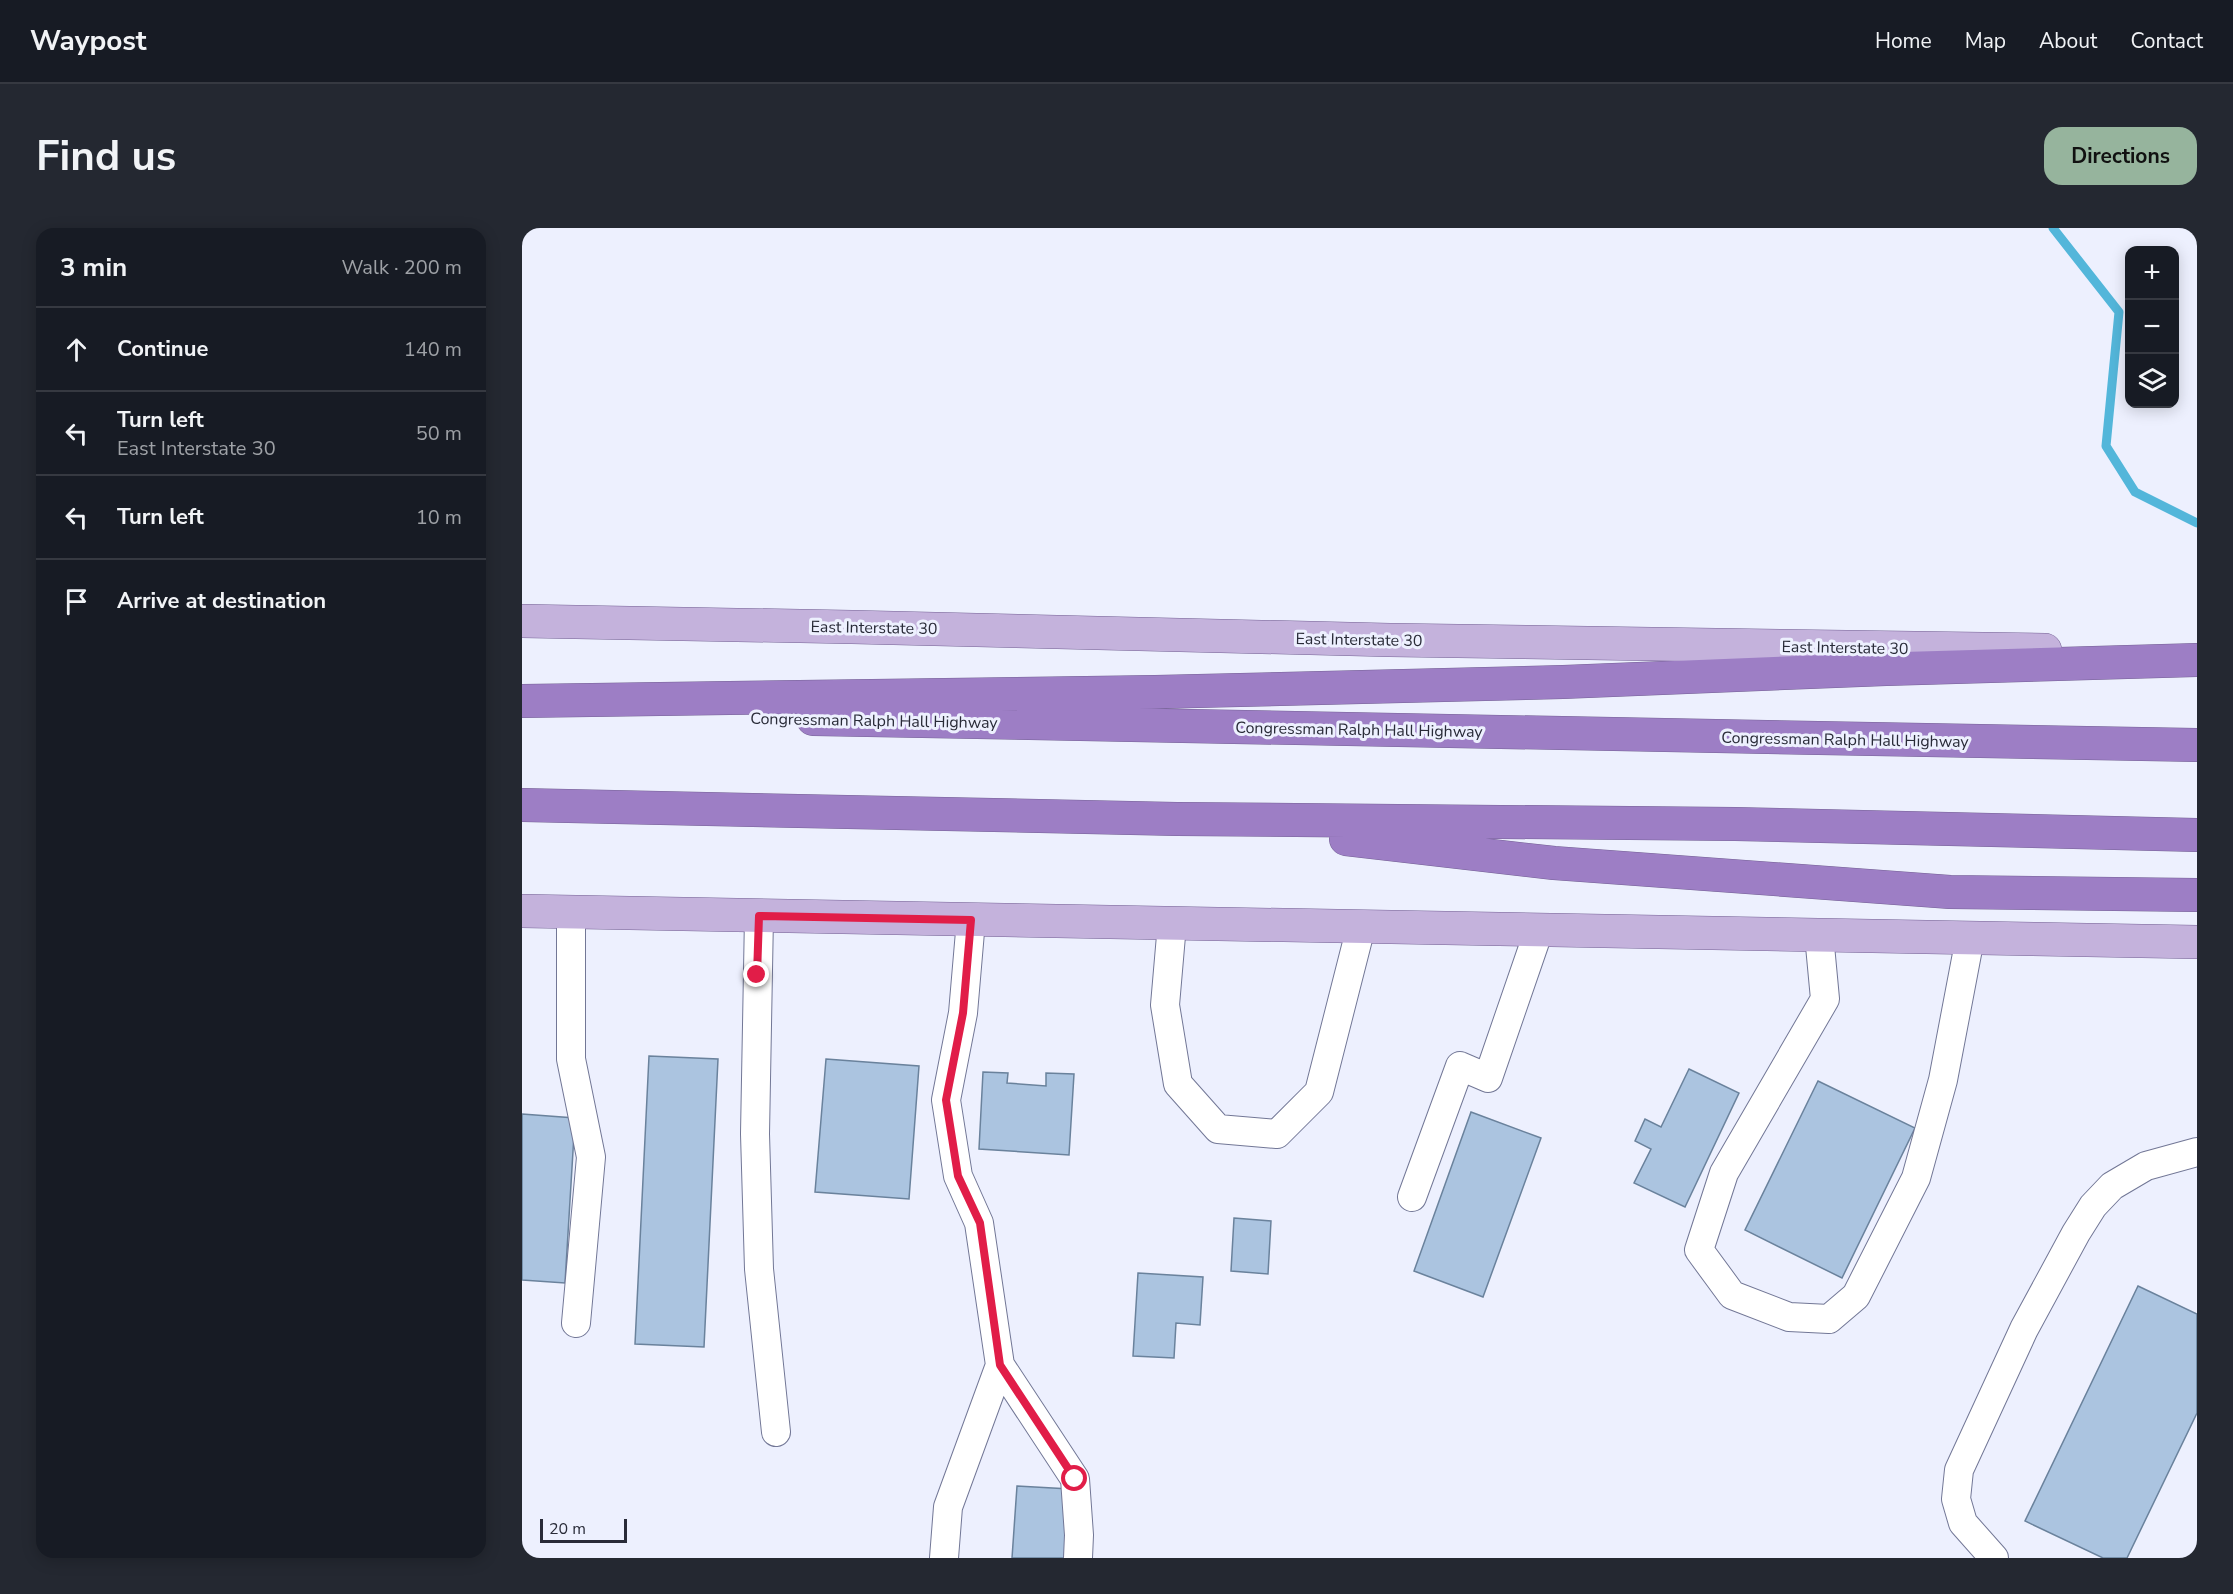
<!DOCTYPE html>
<meta charset="utf-8">
<style>
:root{--surface:#171b24;--page:#242831;--text:#f1f3f6;--muted:#9ea1a6;--line:#363941;--accent:#96b49d}
body{margin:0;font-family:"Nunito Sans",sans-serif;background:var(--page);color:var(--text)}
.controls{position:absolute;right:18px;top:18px;display:grid;overflow:hidden;border-radius:12px;box-shadow:0 3px 15px #0003}
.controls button{width:54px;height:54px;display:grid;place-items:center;padding:0;border:0;border-bottom:2px solid var(--line);background:var(--surface);color:var(--text);font:30px sans-serif}
.scale{position:absolute;left:18px;bottom:15px;width:87px;box-sizing:border-box;padding-left:6px;border:3px solid #292b38;border-top:0;font-size:16px;line-height:21px;white-space:nowrap;color:#292b38;-webkit-text-stroke:4px #edf0fe;paint-order:stroke}
.stop{position:absolute;width:18px;height:18px;margin:-14px;border:4px solid #e11d48;border-radius:50%;background:#fff}
.stop.end{background:#e11d48;border-color:#fff;box-shadow:0 2px 6px #0008}
.list{margin:0;padding:0;list-style:none}
h2{display:flex;justify-content:space-between;align-items:center;height:78px;margin:0;padding:0 24px;font-size:26px}
h2 small{font-size:20px;font-weight:400;color:var(--muted)}
.list li{display:grid;grid-template-columns:39px 1fr auto;gap:18px;align-items:center;box-sizing:border-box;height:84px;padding:0 24px;border-top:2px solid var(--line)}
.list b{display:block;font-size:22px;white-space:nowrap}
.list p{margin:0;font-size:20px;white-space:nowrap;color:var(--muted)}
.list em{font-size:20px;font-style:normal;color:var(--muted)}
.icon{flex:none;width:33px;height:33px;fill:none;stroke:currentColor;stroke-width:2;stroke-linecap:round;stroke-linejoin:round}
.map{position:relative;flex:none;width:1675px;height:1330px;overflow:hidden;border-radius:18px}
header{display:flex;align-items:center;gap:36px;box-sizing:border-box;height:84px;padding:0 30px;background:var(--surface);border-bottom:2px solid var(--line)}
header strong{font-size:28px}
nav{display:flex;gap:33px;margin-inline-start:auto;font-size:21px}
.intro{display:flex;align-items:center;justify-content:space-between;box-sizing:border-box;height:144px;padding:0 36px}
h1{margin:0;font-size:42px}
.button{padding:15px 27px;border-radius:18px;background:var(--accent);color:#111;font-size:21px;font-weight:700}
main{display:flex;gap:36px;padding:0 36px}
aside{flex:1;background:var(--surface);border-radius:18px;box-shadow:0 3px 15px #0003}
.map>svg:first-child{display:block}
.lines{fill:none;stroke-linecap:round;stroke-linejoin:round}
.stream{stroke:#53b6da;stroke-width:9}
.building{fill:#abc4e0;stroke:#6a829c;stroke-width:1.5}
.minor-casing{stroke:#727796;stroke-width:30}
.major-casing{stroke:#746194;stroke-width:34}
.highway-casing{stroke:#746194;stroke-width:34}
.minor{stroke:#fff;stroke-width:28}
.major{stroke:#c4b2dc;stroke-width:33}
.highway{stroke:#9d7ec5;stroke-width:33}
.route{stroke:#e11d48;stroke-width:8}
.labels{text-anchor:middle;stroke-width:6;stroke-linejoin:round;paint-order:stroke}
.street-label{font-size:16px;fill:#292b38;stroke:#edf0fe}
</style>
<header>
<strong>Waypost</strong>
<nav><a>Home</a><a>Map</a><a>About</a><a>Contact</a></nav>
</header>
<div class="intro"><h1>Find us</h1><a class="button">Directions</a></div>
<main>
<aside>
<h2>3 min<small>Walk · 200 m</small></h2>
<ul class="list">
<li><svg class="icon" aria-label="ahead" viewBox="0 0 24 24"><path d="M12 20V5M6 11l6-6 6 6"/></svg><div><b>Continue</b></div><em>140 m</em></li>
<li><svg class="icon" aria-label="left" viewBox="0 0 24 24"><path d="M17 20v-9H6M10 6l-5 5 5 5"/></svg><div><b>Turn left</b><p>East Interstate 30</p></div><em>50 m</em></li>
<li><svg class="icon" aria-label="left" viewBox="0 0 24 24"><path d="M17 20v-9H6M10 6l-5 5 5 5"/></svg><div><b>Turn left</b></div><em>10 m</em></li>
<li><svg class="icon" aria-label="arrive" viewBox="0 0 24 24"><path d="M6 21V4h12l-3 4 3 4H6"/></svg><div><b>Arrive at destination</b></div></li>
</ul>
</aside>
<div class="map">
<svg width="1675" height="1330" viewBox="0 0 1675 1330">
<rect width="100%" height="100%" fill="#edf0fe"/>
<g class="lines">
<path class="stream" d="M1531,0L1597,84L1584,218L1613,264L1675,295"/>
</g>
<path class="building" d="M127,828L196,831L182,1119L113,1116Z
M304,831L397,838L387,971L293,964Z
M1167,841L1217,865L1163,979L1112,955L1129,921L1113,913L1123,891L1139,899Z
M461,844L486,845L485,855L524,858V845L552,846L547,927L457,921Z
M1296,853L1393,900L1320,1050L1223,1002Z
M949,884L1019,910L961,1069L892,1043Z
M0,886L53,890L43,1055L0,1052Z
M712,990L749,993L746,1046L709,1043Z
M616,1045L681,1049L678,1097L654,1095L652,1130L611,1128Z
M1616,1058L1675,1086V1185L1605,1330H1581L1503,1293Z
M495,1258L548,1261L543,1330H490Z"/>
<g class="lines">
<g class="minor-casing">
<path id="minor" d="M49,684V831L69,929L54,1095
M237,688L233,906L237,1041L254,1204
M449,692L441,785L424,872L436,948L457,995L478,1137L553,1251L557,1307L556,1330
M650,696L643,777L656,856L696,901L755,906L797,864L839,699
M1297,707L1303,771L1202,945L1177,1022L1210,1067L1267,1089L1307,1091L1334,1068L1394,950L1421,852L1448,710
M890,969L938,838L966,850L1017,702
M422,1330L426,1279L478,1137
M1472,1330L1441,1295L1434,1271L1437,1242L1502,1101L1554,1005L1571,978L1590,958L1624,938L1675,924"/>
</g>
<g class="major-casing">
<path id="major" d="M0,393L330,399L868,412L1523,422
M0,683L1675,714"/>
</g>
<g class="highway-casing">
<path id="highway" d="M0,473L633,464L1041,454L1364,441L1675,432
M291,491L1675,517
M0,577L655,591L1213,596L1675,607
M824,611L1032,635L1428,664L1675,667"/>
</g>
<use href="#minor" class="minor"/>
<use href="#major" class="major"/>
<use href="#highway" class="highway"/>
</g>
<g class="lines">
<path class="route" d="M235,747L237,688L449,692L441,785L424,872L436,948L458,995L478,1137L553,1251"/>
</g>
<g class="labels">
<g class="street-label">
<text transform="translate(352 399) rotate(1)" y="6">East Interstate 30</text>
<text transform="translate(837 411) rotate(1)" y="6">East Interstate 30</text>
<text transform="translate(1323 419) rotate(1)" y="6">East Interstate 30</text>
<text transform="translate(352 492) rotate(1)" y="6">Congressman Ralph Hall Highway</text>
<text transform="translate(837 501) rotate(1)" y="6">Congressman Ralph Hall Highway</text>
<text transform="translate(1323 511) rotate(1)" y="6">Congressman Ralph Hall Highway</text>
</g>
</g>
</svg>
<div class="controls">
<button>+</button>
<button>−</button>
<button><svg class="icon" aria-label="layers" viewBox="0 0 24 24"><path d="M12 4l9 5-9 5-9-5zM3 14l9 5 9-5"/></svg></button>
</div>
<div class="scale">20 m</div>
<div class="stop" style="left:553px;top:1251px"></div>
<div class="stop end" style="left:235px;top:747px"></div>
</div>
</main>
